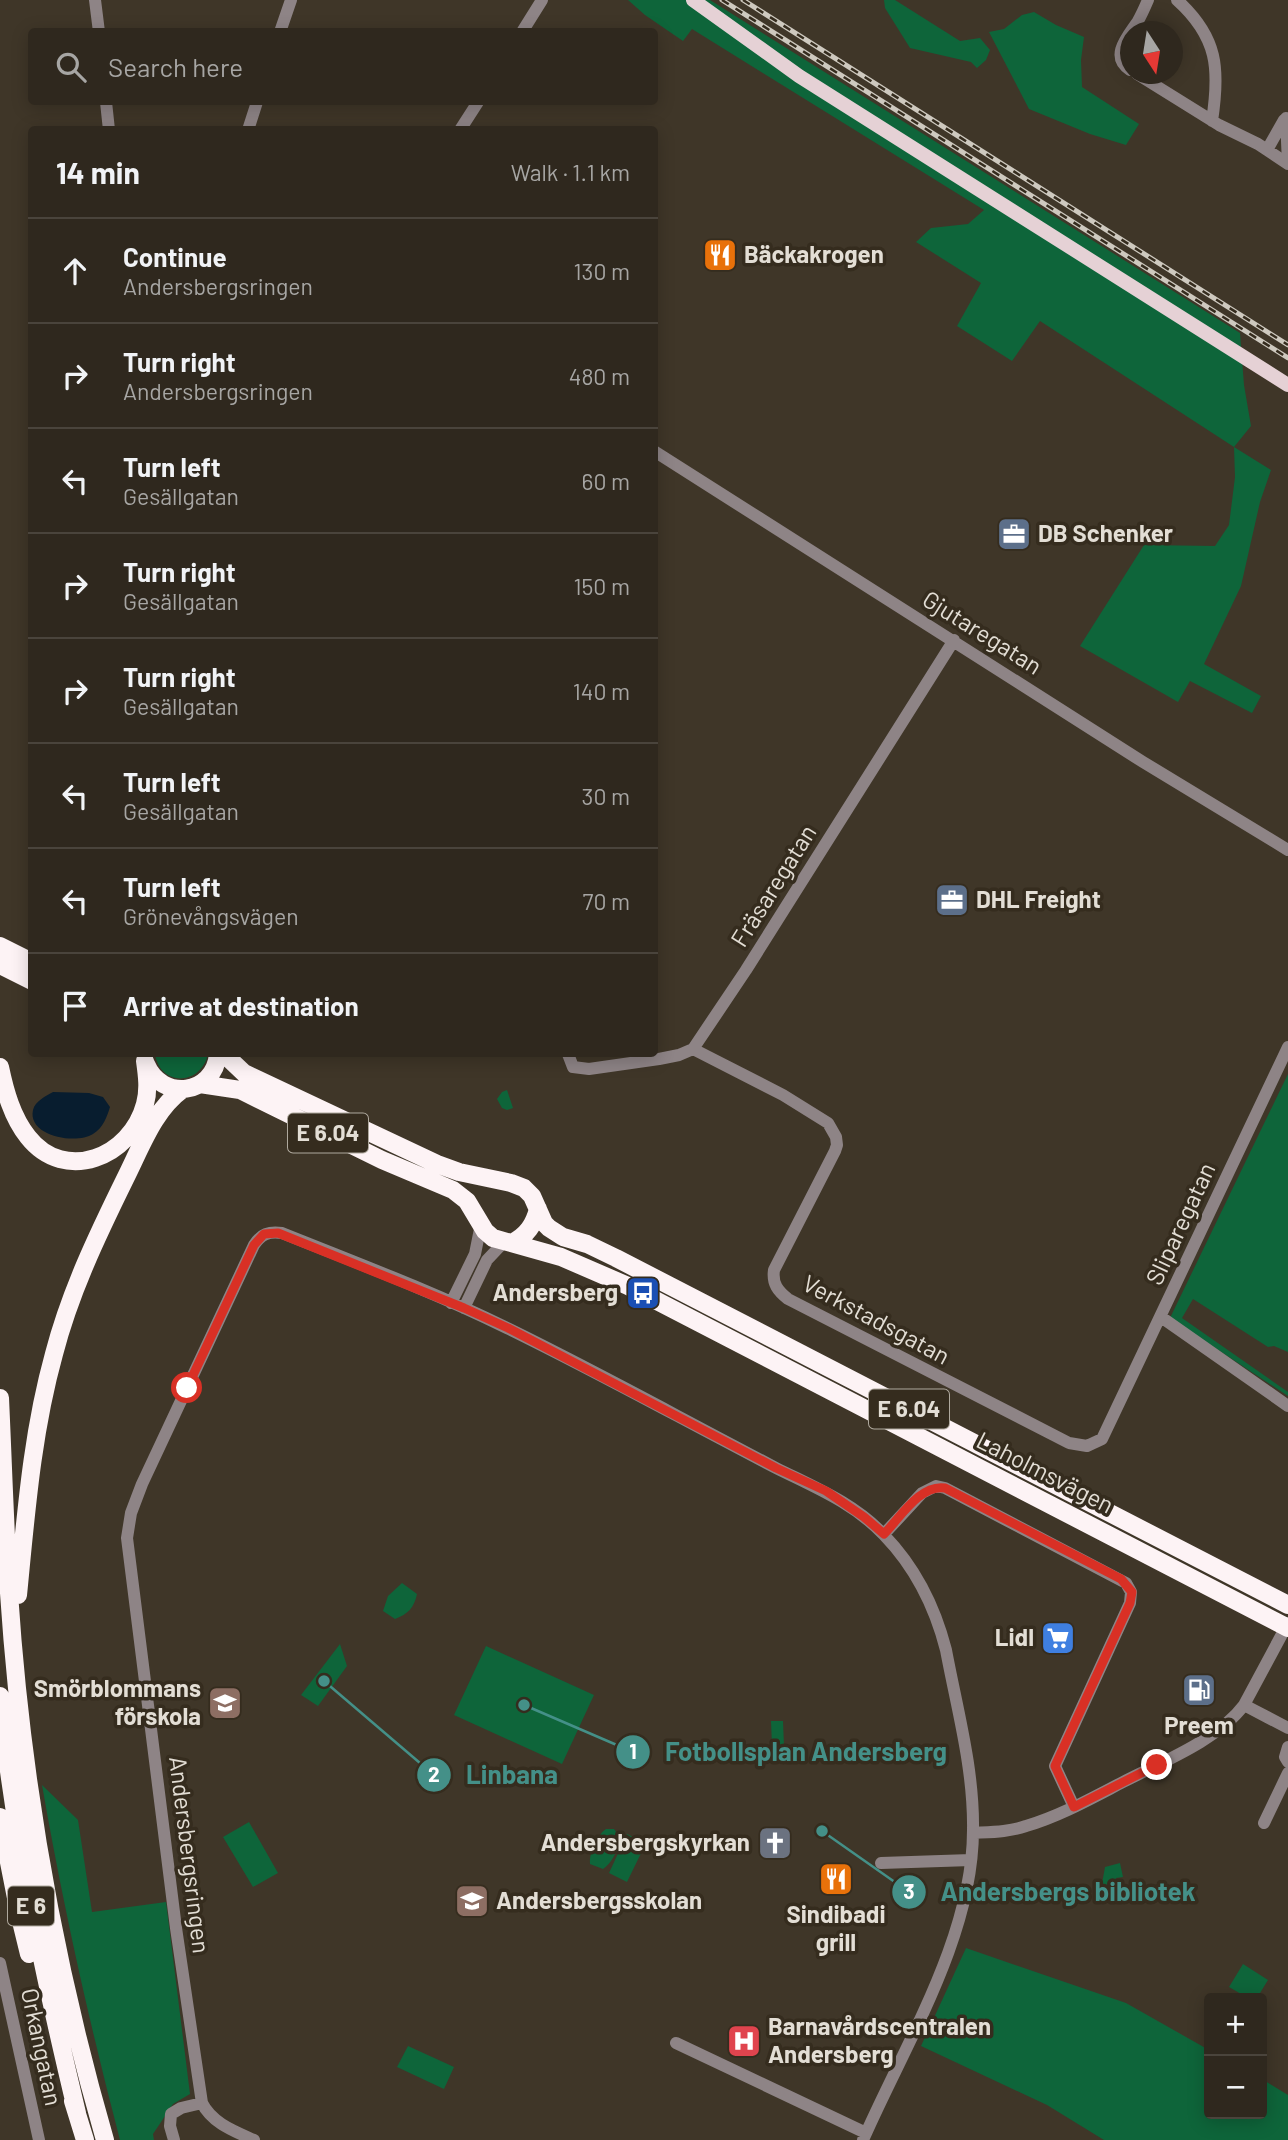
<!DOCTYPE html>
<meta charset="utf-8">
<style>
:root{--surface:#2f281e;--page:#3b342b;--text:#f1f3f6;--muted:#a7a6a4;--line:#4a443c}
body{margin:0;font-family:Barlow,sans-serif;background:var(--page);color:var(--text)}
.controls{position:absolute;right:21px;bottom:21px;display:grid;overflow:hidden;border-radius:7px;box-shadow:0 4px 18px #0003}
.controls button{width:63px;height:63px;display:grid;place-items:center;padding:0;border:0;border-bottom:2px solid var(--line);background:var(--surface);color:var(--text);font:35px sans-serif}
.compass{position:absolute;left:1120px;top:21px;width:63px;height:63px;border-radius:50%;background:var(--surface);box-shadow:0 4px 18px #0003;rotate:168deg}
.stop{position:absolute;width:21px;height:21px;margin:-16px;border:5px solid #d93025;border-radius:50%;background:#fff}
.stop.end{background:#d93025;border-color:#fff;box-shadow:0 2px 7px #0008}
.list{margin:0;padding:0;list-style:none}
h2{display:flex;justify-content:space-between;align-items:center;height:91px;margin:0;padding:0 28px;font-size:30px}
h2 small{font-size:23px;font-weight:400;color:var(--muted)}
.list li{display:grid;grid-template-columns:46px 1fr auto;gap:21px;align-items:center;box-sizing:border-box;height:105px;padding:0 28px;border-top:2px solid var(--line)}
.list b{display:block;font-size:26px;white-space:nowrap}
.list p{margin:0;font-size:23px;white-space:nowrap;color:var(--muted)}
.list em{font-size:23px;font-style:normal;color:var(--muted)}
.icon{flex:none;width:38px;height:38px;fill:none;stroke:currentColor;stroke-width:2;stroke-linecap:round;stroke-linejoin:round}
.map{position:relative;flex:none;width:1288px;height:2140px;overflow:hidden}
.search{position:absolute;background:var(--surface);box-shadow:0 4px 18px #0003;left:28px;top:28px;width:630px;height:77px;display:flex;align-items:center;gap:18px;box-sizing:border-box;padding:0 24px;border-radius:7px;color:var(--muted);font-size:26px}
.panel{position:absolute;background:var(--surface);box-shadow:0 4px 18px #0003;left:28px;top:126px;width:630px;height:931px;border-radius:7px}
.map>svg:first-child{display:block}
.green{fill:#0e653a}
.water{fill:#081d2f}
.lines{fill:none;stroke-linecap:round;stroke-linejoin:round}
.minor{stroke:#8e8486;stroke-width:12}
.major{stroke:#e5d1d5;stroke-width:14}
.highway{stroke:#fdf3f5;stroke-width:18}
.rail-casing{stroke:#cec9bf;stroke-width:5}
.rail{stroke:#352c1e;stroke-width:2.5;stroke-dasharray:8;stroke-linecap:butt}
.route{stroke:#d93025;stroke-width:9}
.labels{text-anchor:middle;stroke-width:7;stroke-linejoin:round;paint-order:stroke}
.shield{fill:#352c1e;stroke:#afa99e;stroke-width:2}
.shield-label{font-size:23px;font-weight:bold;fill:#e3ded5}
.poi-label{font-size:24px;font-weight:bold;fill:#e3ded5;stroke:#352c1e;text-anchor:start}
.street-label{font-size:24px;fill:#e3ded5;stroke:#352c1e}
.leader{fill:none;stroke:#449088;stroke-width:2.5}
.callout-dot{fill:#449088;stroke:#352c1e;stroke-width:2.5}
.mark-label{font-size:21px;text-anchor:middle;font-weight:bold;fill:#fff}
.callout-label{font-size:26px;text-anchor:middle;font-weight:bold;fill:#449088;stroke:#352c1e;stroke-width:7;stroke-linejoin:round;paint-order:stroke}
</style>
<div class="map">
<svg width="1288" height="2140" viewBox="0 0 1288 2140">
<rect width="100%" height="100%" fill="#3f3628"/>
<path class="green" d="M628,0H710L1240,333L1244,385L1251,426L1234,447L1271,470L1260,502L1241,586L1204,664L1261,696L1252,713L1190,681L1178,702L1080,646L1144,545L1215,546L1229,525L1235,477L1234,447L1040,321L1012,361L957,326L981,283L916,242L931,228L968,224L984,210L692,29L683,41L645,15Z
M884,0H895L960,41L980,38L990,50L986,60L977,68L971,62L910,48L885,8Z
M1034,12L1056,25L1084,37L1081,60L1082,87L1139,124L1126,145L1090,134L1029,109L989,32L1004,29L1022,15Z
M155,1054H208C201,1086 160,1087 155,1054Z
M1288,1074V1352L1274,1346L1268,1347L1193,1299L1182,1318L1288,1392V1396L1170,1318Z
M507,1090L513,1108L507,1110L502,1108L497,1099L502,1092Z
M402,1583L417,1594C414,1608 408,1614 395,1619L383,1611L388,1596Z
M340,1644L347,1666L318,1706L301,1695Z
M486,1646L594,1695L562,1764L454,1715Z
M771,1721H783L784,1746H772Z
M42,1785L78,1820L92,1912L166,1902L190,2094L173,2104L153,2134L154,2140H120C89,2022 63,1905 42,1785Z
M249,1822L278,1873L253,1887L223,1837Z
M606,1829H614C624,1840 614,1862 603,1869L590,1864C589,1853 597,1835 606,1829Z
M627,1834L646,1843L627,1882L609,1873Z
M1120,1863L1123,1877L1116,1878L1111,1891L1101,1889L1105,1867Z
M966,1948L1126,2003L1209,2050V2114H1262V2079L1288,2095V2140H1104L1047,2105L921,2046Z
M1243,1964L1268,1980L1257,1998H1248L1229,1987Z
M408,2046L454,2067L444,2089L397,2067Z"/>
<path class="water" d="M53,1092L89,1093L103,1097L110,1107C107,1117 103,1128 93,1134C76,1145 27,1136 33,1110C35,1101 46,1096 53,1092Z"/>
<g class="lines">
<path class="minor" d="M95,0L99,32
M1177,0C1218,37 1220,69 1212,121
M280,32L291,0
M522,32L542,0
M1130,70C1109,56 1128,36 1138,21C1142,14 1145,7 1148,0
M1137,74L1219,125L1258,144L1288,164
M106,102L109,130
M1286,118L1288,164
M248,130L257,102
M460,130L478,102
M1267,150L1284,120
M654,451L1143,762L1288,850
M693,1049L783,1095L828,1123L836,1137L837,1145L835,1151L774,1270C772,1284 778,1291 788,1299L1069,1443L1087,1446L1102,1439L1288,1047
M568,1054L573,1067L589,1069L659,1059L679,1055L693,1049L746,970L954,640
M451,1303L475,1254L481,1224
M464,1308L487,1260L504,1242
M1161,1317L1288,1406
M884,1534L922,1493L936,1486L945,1488L1126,1583L1131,1592L1130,1603L1055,1766L1074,1807
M1244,1705L1288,1728
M1288,1747L1285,1757L1288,1762
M1264,1823L1288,1773
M973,1833C991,1832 1009,1832 1026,1826C1060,1816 1092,1798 1123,1782C1162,1762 1218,1740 1244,1705L1288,1623
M881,1863L971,1860
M0,1963L39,2140
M676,2043L866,2133
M174,2140L170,2126L171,2114L181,2108L202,2103
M254,2140C234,2131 212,2123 202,2103L176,1928L127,1538L131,1513L142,1484L254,1245C261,1234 269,1231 282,1233C357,1263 434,1292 507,1328C579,1363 649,1401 719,1438C738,1448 757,1458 776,1468C814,1487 854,1503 884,1535C915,1567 935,1607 946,1650C957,1709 974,1769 973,1830C973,1937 905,2044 863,2140"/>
<path class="major" d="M693,0L799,76L1288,385"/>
<path class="highway" d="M0,946L32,962
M0,965L32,981
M224,1054L244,1073L437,1164L459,1172L511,1183L524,1188L532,1196L544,1223L549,1228L563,1237L587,1244L616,1258L1288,1605
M146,1064C162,1102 214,1095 218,1054
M0,1067C5,1091 12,1117 28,1137C65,1184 131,1157 145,1104C149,1090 147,1075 145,1061
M200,1084L240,1090L382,1160L453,1190L467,1201L485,1231L493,1238L561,1257L628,1286L1288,1628
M512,1243C527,1235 534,1225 538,1209
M0,1398C3,1463 5,1528 9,1593C21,1776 54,1964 105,2140
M18,1595C26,1514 32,1433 54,1354C70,1292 98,1234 126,1177C142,1145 154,1110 183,1089
M0,1696C14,1837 44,1975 77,2113
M0,1817L19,1913L29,1954
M73,2101L85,2140"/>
<g class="rail-casing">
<path id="rail" d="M722,0L1288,358
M743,0L1288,345"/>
</g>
<use href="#rail" class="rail"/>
</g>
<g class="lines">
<path class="route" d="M187,1388L254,1245L264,1234L278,1233L464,1308L508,1328L776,1468L826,1491L864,1517L884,1534C900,1518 920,1484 945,1488L1121,1579L1132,1592L1130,1603L1055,1766L1074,1807L1157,1765"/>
</g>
<defs>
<g id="restaurant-square" transform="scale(1.75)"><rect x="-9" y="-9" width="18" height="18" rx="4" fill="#e8710a" stroke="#352c1e"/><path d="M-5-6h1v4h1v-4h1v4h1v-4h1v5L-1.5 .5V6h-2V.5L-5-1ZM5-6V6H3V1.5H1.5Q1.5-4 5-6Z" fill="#fff"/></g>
<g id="office-square" transform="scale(1.75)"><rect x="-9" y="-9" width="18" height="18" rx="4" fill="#5c6f8a" stroke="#352c1e"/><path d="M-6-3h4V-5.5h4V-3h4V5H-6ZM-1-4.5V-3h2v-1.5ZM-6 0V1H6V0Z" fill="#fff"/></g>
<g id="bus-square" transform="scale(1.75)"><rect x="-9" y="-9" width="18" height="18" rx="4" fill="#1a4fb4" stroke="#352c1e"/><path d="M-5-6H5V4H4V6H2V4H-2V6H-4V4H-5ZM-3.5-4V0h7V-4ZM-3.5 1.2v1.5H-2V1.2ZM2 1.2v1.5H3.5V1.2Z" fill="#fff"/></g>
<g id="supermarket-square" transform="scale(1.75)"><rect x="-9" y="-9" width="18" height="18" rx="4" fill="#3f7fe0" stroke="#352c1e"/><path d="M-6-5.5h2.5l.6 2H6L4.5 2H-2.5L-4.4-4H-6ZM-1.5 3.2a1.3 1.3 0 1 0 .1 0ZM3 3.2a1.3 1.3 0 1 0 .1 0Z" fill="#fff"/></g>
<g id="fuel-square" transform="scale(1.75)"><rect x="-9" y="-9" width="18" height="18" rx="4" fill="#5c6f8a" stroke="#352c1e"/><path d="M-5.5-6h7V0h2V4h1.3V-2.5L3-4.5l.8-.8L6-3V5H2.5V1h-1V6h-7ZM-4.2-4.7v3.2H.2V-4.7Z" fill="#fff"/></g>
<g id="school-square" transform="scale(1.75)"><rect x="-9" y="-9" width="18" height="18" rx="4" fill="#8d6e63" stroke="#352c1e"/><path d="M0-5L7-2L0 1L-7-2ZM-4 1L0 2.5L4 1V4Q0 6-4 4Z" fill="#fff"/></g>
<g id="church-square" transform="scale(1.75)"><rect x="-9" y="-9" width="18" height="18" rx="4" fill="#6b7280" stroke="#352c1e"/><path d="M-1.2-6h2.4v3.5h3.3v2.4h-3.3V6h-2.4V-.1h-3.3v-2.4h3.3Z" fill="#fff"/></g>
<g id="hospital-square" transform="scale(1.75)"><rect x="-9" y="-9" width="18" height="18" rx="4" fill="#e0444e" stroke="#352c1e"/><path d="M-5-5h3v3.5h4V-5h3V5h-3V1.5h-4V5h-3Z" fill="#fff"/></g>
</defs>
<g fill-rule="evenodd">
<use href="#restaurant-square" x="720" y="255"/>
<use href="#office-square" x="1014" y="534"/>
<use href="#office-square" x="952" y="900"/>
<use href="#bus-square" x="643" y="1293"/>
<use href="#supermarket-square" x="1058" y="1638"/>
<use href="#fuel-square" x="1199" y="1690"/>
<use href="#school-square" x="225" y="1703"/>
<use href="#church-square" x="775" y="1843"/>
<use href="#restaurant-square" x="836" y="1879"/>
<use href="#school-square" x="472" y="1901"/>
<use href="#hospital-square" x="744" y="2041"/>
</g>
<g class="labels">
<g class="shield">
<rect x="288" y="1113.5" width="80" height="39" rx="5"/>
<rect x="869" y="1389.5" width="80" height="39" rx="5"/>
<rect x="8" y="1886.5" width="46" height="39" rx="5"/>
</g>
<g class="shield-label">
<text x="328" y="1141">E 6.04</text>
<text x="909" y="1417">E 6.04</text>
<text x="31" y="1914">E 6</text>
</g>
<g class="poi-label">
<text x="744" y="263">Bäckakrogen</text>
<text x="1038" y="542">DB Schenker</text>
<text x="976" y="908">DHL Freight</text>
<text x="618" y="1301" text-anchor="end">Andersberg</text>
<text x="1034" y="1646" text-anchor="end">Lidl</text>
<text x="201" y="1697" text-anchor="end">Smörblommans<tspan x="201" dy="28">förskola</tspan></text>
<text x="1199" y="1734" text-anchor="middle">Preem</text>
<text x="750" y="1851" text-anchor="end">Andersbergskyrkan</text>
<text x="496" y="1909">Andersbergsskolan</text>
<text x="836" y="1923" text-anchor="middle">Sindibadi<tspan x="836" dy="28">grill</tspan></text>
<text x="768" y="2035">Barnavårdscentralen<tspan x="768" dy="28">Andersberg</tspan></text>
</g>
<g class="street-label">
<text transform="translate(982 633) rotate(32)" y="8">Gjutaregatan</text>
<text transform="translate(774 886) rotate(-58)" y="8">Fräsaregatan</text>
<text transform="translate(1181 1224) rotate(-65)" y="8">Sliparegatan</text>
<text transform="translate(876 1320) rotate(28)" y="8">Verkstadsgatan</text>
<text transform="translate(1045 1473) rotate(27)" y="8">Laholmsvägen</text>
<text transform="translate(189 1855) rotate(83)" y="8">Andersbergsringen</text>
<text transform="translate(41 2047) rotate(78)" y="8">Orkangatan</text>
</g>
</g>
<path class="leader" d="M524 1705L633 1752M324 1681L434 1775M822 1831L909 1892"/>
<g class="callout-dot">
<circle cx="524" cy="1705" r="7"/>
<circle cx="324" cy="1681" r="7"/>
<circle cx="822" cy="1831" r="7"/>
<circle cx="633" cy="1752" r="18"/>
<circle cx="434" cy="1775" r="18"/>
<circle cx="909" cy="1892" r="18"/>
</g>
<g class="mark-label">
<text x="633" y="1759">1</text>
<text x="434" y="1782">2</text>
<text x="909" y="1899">3</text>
</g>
<g class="callout-label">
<text x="806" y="1761">Fotbollsplan Andersberg</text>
<text x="512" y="1784">Linbana</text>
<text x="1068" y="1901">Andersbergs bibliotek</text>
</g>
</svg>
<div class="controls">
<button>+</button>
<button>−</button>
</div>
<svg class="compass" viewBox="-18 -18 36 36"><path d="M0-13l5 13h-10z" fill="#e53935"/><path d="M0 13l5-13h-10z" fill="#a7a6a4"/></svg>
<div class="stop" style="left:187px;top:1388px"></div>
<div class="stop end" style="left:1157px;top:1765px"></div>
<div class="search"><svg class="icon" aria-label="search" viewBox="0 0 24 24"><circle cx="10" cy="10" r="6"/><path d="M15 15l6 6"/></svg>Search here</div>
<section class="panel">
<h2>14 min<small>Walk · 1.1 km</small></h2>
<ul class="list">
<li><svg class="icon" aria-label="ahead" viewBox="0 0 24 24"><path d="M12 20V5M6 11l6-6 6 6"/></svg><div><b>Continue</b><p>Andersbergsringen</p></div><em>130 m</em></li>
<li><svg class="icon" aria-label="right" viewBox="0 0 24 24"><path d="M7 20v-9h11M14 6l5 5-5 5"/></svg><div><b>Turn right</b><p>Andersbergsringen</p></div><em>480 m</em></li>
<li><svg class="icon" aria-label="left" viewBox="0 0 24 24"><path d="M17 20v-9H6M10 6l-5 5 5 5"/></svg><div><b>Turn left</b><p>Gesällgatan</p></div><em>60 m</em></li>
<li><svg class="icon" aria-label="right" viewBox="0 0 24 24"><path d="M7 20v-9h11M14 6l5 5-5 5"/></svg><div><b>Turn right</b><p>Gesällgatan</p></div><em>150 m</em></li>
<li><svg class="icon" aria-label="right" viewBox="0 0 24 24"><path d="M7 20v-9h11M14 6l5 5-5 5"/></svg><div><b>Turn right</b><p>Gesällgatan</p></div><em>140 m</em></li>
<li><svg class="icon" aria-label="left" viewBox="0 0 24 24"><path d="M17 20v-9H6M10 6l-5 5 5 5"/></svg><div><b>Turn left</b><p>Gesällgatan</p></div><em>30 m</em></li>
<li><svg class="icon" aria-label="left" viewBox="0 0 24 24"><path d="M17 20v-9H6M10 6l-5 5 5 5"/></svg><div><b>Turn left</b><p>Grönevångsvägen</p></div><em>70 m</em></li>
<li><svg class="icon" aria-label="arrive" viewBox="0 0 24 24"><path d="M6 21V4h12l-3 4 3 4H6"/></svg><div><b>Arrive at destination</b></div></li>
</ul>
</section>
</div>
